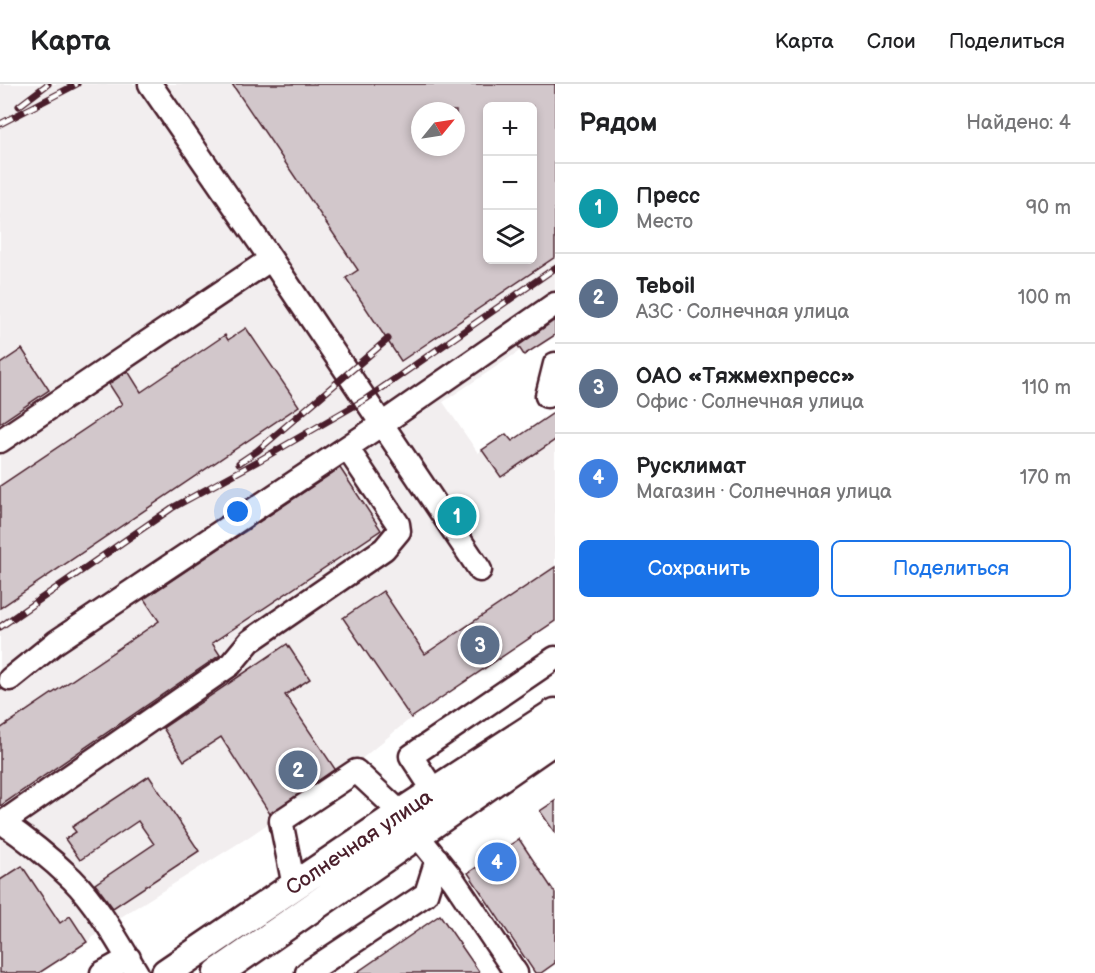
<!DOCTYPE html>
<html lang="ru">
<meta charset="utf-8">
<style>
:root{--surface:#fff;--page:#f2f2f2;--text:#202124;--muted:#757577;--line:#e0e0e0;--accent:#1a73e8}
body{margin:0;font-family:"Balsamiq Sans",sans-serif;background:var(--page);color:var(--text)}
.controls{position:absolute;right:18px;top:18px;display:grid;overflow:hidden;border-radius:9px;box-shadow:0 3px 9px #0003}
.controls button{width:54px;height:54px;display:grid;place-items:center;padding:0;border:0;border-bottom:2px solid var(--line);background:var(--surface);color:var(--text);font:30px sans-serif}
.compass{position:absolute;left:411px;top:18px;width:54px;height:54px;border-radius:50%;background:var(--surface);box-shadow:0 3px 9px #0003;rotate:60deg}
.you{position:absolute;left:238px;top:428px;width:21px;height:21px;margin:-15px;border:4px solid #fff;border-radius:50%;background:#1a73e8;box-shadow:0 0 0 9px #1a73e833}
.badge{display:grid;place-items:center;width:39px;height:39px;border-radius:50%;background:var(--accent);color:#fff;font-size:20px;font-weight:700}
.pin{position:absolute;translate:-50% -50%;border:3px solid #fff;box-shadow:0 2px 6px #0006}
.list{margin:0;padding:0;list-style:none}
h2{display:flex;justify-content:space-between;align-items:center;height:78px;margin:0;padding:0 24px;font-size:26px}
h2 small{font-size:20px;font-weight:400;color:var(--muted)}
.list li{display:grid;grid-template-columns:39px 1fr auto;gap:18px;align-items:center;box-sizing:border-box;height:90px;padding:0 24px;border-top:2px solid var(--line)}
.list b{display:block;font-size:22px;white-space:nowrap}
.list p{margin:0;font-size:20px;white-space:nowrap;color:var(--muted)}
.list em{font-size:20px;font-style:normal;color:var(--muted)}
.actions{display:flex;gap:12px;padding:18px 24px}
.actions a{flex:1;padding:14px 0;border:2px solid var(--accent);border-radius:9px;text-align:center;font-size:21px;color:var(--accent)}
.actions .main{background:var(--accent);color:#fff}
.icon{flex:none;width:33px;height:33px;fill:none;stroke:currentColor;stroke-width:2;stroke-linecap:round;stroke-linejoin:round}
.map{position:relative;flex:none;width:555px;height:889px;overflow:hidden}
header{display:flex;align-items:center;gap:36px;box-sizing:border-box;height:84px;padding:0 30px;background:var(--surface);border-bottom:2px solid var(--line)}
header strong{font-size:28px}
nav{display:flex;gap:33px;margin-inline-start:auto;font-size:21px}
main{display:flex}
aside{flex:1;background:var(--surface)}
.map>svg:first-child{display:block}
.built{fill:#f2eeef;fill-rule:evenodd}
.building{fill:#d2c7cb;stroke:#4a1f2b;stroke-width:1.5;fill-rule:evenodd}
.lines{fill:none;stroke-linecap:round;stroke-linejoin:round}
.minor-casing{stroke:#4a1f2b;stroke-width:27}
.major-casing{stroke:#4a1f2b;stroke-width:33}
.minor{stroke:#fff;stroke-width:22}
.major{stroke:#fff;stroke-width:28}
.rail-casing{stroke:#4a1f2b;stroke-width:7}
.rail{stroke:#fff;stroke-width:4.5;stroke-dasharray:14;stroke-linecap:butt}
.labels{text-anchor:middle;stroke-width:6;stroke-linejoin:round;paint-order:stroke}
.street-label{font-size:21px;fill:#4a1f2b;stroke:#fff}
</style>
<header>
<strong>Карта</strong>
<nav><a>Карта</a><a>Слои</a><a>Поделиться</a></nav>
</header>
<main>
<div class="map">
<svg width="555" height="889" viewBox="0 0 555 889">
<rect width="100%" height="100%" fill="#fff"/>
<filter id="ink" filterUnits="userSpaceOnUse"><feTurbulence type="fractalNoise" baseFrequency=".0167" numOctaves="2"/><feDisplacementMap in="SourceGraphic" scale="12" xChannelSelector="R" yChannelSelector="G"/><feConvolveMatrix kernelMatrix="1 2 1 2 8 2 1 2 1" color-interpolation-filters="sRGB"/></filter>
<g filter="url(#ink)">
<path class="built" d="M0,0H555V231L516,258L521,266L443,318L478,369L506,350L512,357L555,328V537L411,634L353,682L247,754L108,841L87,858L39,889H0ZM488,22H532V176H488ZM420,27H456V63H420Z"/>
<path class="building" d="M232,0H555V173L401,277L346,194L358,186ZM488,22H532V176H488ZM420,27H456V63H420Z
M555,236V251L524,271L518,262Z
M246,244L299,322L0,524V402L122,320L109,300L128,287L141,308L225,251L228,256Z
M22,265L49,306L0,339V280Z
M555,328V356L501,393L482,366L506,350L512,357Z
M340,384L381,446L212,559L220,571L0,722V645L159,537L144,515Z
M555,483V537L411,634L343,534L383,507L425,570Z
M287,560L310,595L285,611L335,685L270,730L221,653L184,677L163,644Z
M149,692L199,767L113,824L95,800L154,760L138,737L80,776L65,755L76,748L72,743Z
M555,717V749L540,727Z
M519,755L555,809V879L541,889H535L468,789Z
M22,782L60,839L70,832L87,858L39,889H0V796Z
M440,831L480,889H356Z"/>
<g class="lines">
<g class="minor-casing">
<path id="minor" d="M150,0L271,175L480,486
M547,312L555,280
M0,357L271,175
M10,595L56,558L382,340L555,220
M434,707L411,672L555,574
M0,737C25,754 50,774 72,795C98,821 118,858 137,889
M2,739L230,581L250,557L384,465L399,447L398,440L347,364
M417,751L454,797L516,889
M294,802L281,737L356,687L401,729
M102,889L129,874
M307,889L426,810L437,775"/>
</g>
<g class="major-casing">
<path id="major" d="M166,889L401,729L555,629
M218,889L555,655"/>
</g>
<use href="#minor" class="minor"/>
<use href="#major" class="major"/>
<g class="rail-casing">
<path id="rail" d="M19,22L48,0
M0,40L77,0
M239,379L257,367L388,255
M0,543L172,424L260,376L366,315L555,184"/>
</g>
<use href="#rail" class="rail"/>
</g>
</g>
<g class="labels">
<g class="street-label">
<text transform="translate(359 758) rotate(-34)" y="7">Солнечная улица</text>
</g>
</g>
</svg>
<div class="controls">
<button>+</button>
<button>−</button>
<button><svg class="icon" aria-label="layers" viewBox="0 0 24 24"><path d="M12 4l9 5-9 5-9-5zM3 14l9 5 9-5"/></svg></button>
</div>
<svg class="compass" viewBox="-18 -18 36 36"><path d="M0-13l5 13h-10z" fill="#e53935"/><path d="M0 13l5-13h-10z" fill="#757577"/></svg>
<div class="you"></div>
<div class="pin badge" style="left:457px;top:432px;background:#0f9aa8">1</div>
<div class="pin badge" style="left:298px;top:686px;background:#5c6f8a">2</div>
<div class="pin badge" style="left:480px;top:561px;background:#5c6f8a">3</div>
<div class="pin badge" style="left:497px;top:778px;background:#3f7fe0">4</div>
</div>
<aside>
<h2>Рядом<small>Найдено: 4</small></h2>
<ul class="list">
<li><span class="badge" style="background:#0f9aa8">1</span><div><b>Пресс</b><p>Место</p></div><em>90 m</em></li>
<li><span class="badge" style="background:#5c6f8a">2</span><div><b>Teboil</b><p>АЗС · Солнечная улица</p></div><em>100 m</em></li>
<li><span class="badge" style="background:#5c6f8a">3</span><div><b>ОАО «Тяжмехпресс»</b><p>Офис · Солнечная улица</p></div><em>110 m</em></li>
<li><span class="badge" style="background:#3f7fe0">4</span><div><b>Русклимат</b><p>Магазин · Солнечная улица</p></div><em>170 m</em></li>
</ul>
<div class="actions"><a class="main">Сохранить</a><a>Поделиться</a></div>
</aside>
</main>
